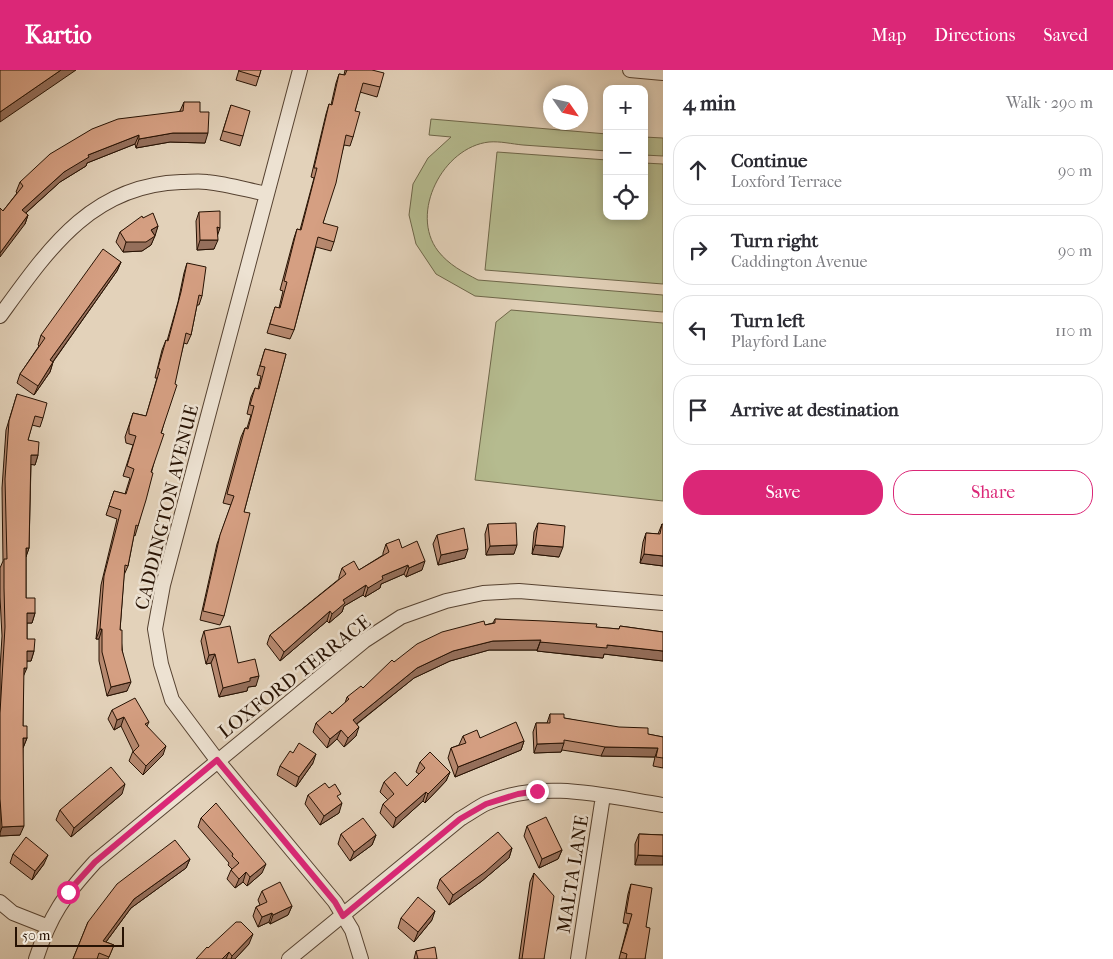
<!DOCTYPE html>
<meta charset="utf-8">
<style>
:root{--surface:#fff;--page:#f7f7f7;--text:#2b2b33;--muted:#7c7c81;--line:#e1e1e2;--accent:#db2777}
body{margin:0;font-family:"IM FELL French Canon",serif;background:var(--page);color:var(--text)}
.controls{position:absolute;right:15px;top:15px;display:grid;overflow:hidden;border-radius:10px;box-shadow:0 2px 8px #0003}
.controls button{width:45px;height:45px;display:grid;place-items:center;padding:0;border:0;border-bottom:1px solid var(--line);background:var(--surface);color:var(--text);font:25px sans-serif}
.compass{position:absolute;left:543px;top:15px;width:45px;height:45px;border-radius:50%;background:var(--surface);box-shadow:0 2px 8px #0003;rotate:124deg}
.scale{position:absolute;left:15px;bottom:12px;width:109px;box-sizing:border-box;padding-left:5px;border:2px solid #271203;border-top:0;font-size:14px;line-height:18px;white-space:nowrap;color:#271203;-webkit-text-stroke:4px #ede2d2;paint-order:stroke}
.stop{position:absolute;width:15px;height:15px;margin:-11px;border:4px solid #db2777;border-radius:50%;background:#fff}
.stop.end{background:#db2777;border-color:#fff;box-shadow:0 1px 5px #0008}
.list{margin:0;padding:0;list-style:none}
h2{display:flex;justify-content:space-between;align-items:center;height:65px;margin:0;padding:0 20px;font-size:21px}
h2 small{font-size:16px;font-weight:400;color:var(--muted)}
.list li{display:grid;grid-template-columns:32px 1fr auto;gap:15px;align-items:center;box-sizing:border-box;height:70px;margin:0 10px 10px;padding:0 10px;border:1px solid var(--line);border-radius:20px}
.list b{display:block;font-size:19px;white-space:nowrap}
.list p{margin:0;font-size:16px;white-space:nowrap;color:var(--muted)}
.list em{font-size:16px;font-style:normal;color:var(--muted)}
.actions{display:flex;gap:10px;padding:15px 20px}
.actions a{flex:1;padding:11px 0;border:1px solid var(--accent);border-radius:20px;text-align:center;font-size:18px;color:var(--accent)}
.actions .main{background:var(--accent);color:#fff}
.icon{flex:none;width:28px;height:28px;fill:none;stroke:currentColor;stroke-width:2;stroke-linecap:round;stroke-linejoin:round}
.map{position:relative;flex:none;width:663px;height:889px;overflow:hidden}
header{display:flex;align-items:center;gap:30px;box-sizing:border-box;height:70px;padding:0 25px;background:var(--accent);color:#fff}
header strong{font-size:24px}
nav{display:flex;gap:28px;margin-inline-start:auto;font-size:18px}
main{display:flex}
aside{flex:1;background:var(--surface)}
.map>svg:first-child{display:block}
.green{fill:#b5bb8f;stroke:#6e6649}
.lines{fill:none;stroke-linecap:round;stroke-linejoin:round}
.minor-casing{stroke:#564231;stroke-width:16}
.minor{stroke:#ede2d2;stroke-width:14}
.wall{fill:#b78970;stroke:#271203}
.shaded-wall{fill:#956f5b;stroke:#271203}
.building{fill:#d59f82;stroke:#271203}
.route{stroke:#db2777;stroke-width:6}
.labels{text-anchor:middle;stroke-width:5;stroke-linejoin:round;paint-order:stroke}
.street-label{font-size:19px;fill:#271203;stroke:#ede2d2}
</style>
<header>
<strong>Kartio</strong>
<nav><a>Map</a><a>Directions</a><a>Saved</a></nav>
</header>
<main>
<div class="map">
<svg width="663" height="889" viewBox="0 0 663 889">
<rect width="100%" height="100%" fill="#e3d2ba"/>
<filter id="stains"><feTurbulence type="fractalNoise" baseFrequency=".004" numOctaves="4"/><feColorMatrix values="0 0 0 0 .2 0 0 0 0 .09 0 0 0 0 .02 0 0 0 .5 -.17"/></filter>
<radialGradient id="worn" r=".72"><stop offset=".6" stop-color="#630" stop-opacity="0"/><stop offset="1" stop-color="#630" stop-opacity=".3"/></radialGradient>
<path class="green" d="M431,49L607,64V81C579,79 551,77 523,75C512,74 500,71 489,72C443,77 409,143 438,181C449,195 463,202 478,210L663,225V242L475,226L436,204L416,174L409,145L413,114L428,88L451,67L429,65Z
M644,67L663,68V86L644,85Z
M497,82L607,90V146H644V93L663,94V214L485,200Z
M511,240L663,253V431L475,410L496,252Z"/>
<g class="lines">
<g class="minor-casing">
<path id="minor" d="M300,0L163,515L155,559L161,594L172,630L217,690L335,832L352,860L361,889
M630,0L663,3
M0,246C48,180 91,115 181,112C189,112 199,111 207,112C227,114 247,120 267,124
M0,832L13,843L46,856
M36,889C50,845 64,826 95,792L364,571L401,547L446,531L483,523L519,521L663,533
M289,889L460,749C469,744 478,737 487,733C543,709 605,726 663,735
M578,889L603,726"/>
</g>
<use href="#minor" class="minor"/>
</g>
<path class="wall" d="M239,0H261L256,16L236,10Z
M345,0H372L380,17L377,27L360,22L355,41L353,67L350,76L344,75L323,153L334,172L331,181L316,177L294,260L290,269L267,263L275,237L279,238L283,221L280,220L294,168L297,159L300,160L314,108L311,107L326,44L329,34L331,35L336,13L339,4L344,5Z
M184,32L200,42L205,73L170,72L136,78L135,74L87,93L86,96L60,112L26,143L28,145L25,154L3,141L17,123L16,122L20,112L180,41Z
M231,35L243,66L240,76L220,70Z
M199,142L217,166L214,179L197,180L196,151Z
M143,148L158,156L151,175L142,181L123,182L116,172L120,162Z
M121,192L117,201L53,292L50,302L34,325L17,313L20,304L39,276L38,275L41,265Z
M187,193L202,226L199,235H197L191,265L187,274L184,273L138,456L135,466L134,465L128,496L124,505L120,560L127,621L107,626L99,591V569H96L101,515L117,449L106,445L114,421L125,424L130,408L123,406L133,375L126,373L125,367L133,343L146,346L157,308H155L162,280L166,270L167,271L178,232L184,203Z
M265,279L286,284L244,442L224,546L220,555L200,550L217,474L231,435L223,433L241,367L245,358H247L251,345L247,344L251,327L255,318L258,319L261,306L257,305Z
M17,324L43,348L40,357L32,355L28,370L38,385L35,395L31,394L29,478L26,486V528L35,543L32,553H27V569L34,581L31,591H27L23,607V656L27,668L23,678L20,765L0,766V599L2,566L0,527V498L3,491L2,418L6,360Z
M538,453L559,487L532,484L534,462Z
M488,454L514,484L486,485L485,464Z
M662,454L663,496L640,493L643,472L646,463L658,464Z
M437,465L465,488L438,495L433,474Z
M386,474L402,478L422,500L406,507L404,504L381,514L380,518L365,527L363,525L344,536L342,542L329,553L327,551L280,591L267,574L270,565L339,509V507L342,498L359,500L383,485V483Z
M495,549L619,559L620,556L663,562V591L604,584L603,588L591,587L537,581V580H489L450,591L414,608L357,654L356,666L344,677L337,669L327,678L313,662L316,653L332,644L345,633L347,627L363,618L394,592L485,555L493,553Z
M204,561L238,593L256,616L248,617L247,621L219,627L211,593L206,594L201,571Z
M112,640L149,652L147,656L163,685L143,705L129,691L133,681L121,656L114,660L108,649Z
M550,644L564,648L663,667V698L653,696L655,687L601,686L562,680L561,682L534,683L533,662L536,653H547Z
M463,666L480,668L524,671L521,680L455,707L448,688L451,678L459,675Z
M420,692L450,702L446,711L425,733L423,731L393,758L380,743L383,734L388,730L380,722L384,712L407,716L419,704L416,702Z
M313,693L296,717L277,705L280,696Z
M122,724L71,767L56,750L60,740Z
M308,725L339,730V743L320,755L305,734Z
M201,748L262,803L247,816L243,812L235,818L227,809L231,800L232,799L228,795L229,793L198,757Z
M527,756L562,780L558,789L539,798L524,766Z
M341,764L376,765L372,775L350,791L338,774Z
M639,764L663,765L635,795V774Z
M512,778L509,788L482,811L449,835L437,818L440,809Z
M13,784L44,794L32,810L10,793Z
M190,789L186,798L131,838L106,872L114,875L108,889H73L88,852Z
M534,803L544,889H519L530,812Z
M631,814L646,857L645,889H619L628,854L623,853L628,824Z
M262,821L292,836L288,845L270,854L269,852L258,857L253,846L256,837L260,835L258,830Z
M401,848L432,850L414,872L398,858Z
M249,874L235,889H196L208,878Z
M416,881L437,889H414Z"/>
<path class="shaded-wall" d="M61,0H76L0,52V42Z
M173,63H208L205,73L170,72L136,78L139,69Z
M139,65L135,74L87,93L86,96L60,112L19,149L22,140L64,102L88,85Z
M28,145L25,154L0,187V183Z
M158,156L155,166L151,160Z
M217,157L220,158L217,167Z
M155,166L151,175L142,181L123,182L126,172Z
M200,170H218L214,179L197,180Z
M121,192L117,201L47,300L50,290Z
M53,292L50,302L34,325L38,316Z
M31,385H38L35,395L27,394Z
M517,475L514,484L486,485L490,476Z
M535,475L563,477L559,487L532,484Z
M26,478H29L26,487Z
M468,479L465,488L438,495L441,485Z
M644,484L663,486V496L640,493Z
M425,491L422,500L406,507L409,498Z
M408,495L404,504L381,514L380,518L365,527L368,518L382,506Z
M366,515L363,525L344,536L342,542L329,553L332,544L343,530Z
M330,541L327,551L280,591L284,582Z
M27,543H35L32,553H23Z
M100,559H102L99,569H96Z
M541,570L537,580H489L450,591L414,608L350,659L353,650L417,598L453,581L493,571Z
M540,572L607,575L663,581V591L604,584L603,588L537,581Z
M27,581H34L31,591H24Z
M215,584L211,593L206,594L209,585Z
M24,598H27L23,607Z
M259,606L256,616L248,617L247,621L219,627L223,618L250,608Z
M131,612L127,621L107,626L111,617Z
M124,647L121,656L114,660L117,650Z
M359,657L356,666L344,677L348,668Z
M341,660L337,669L327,678L330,669Z
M23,668H27L23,678Z
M524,671L521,680L455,707L458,697Z
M564,673L561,682L534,683L537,674Z
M166,676L163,685L143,705L146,696Z
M605,677L658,678L655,687L601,686Z
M316,684L313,693L296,717L299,707Z
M450,702L446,711L425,733L428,724Z
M125,714L122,724L71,767L74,758Z
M426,722L423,731L393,758L396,748Z
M342,733L339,743L320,755L324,746Z
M24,756L20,765L0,766V763L2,757Z
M376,765L372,775L350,791L354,782Z
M512,778L509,788L482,811L449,835L453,825Z
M562,780L558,789L539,798L542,789Z
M48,785L44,794L32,810L35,801Z
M638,785L663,786V795H635Z
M190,789L186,798L131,838L100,880L103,871L134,829Z
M266,794L262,803L247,816L250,807Z
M246,802L243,812L235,818L239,809Z
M292,836L288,845L270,854L273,845Z
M435,841L432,850L414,872L418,862Z
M272,843L269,852L258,857L262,847Z
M253,864L249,874L235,889H231L232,886Z
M229,882L226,889H222Z"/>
<path class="building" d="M0,0H61L0,42Z
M239,0H261L259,7L239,1Z
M347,0H372L384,3L380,17L363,13L355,41L360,42L353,67L346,65L336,113L323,153L338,157L334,172L318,167L294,260L270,254L275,237L280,238L287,212L284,211L297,159L301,160L317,98H314L329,34L332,35L339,4L345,5Z
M184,32H200V42H209L208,63H173L139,69V65L88,85L89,87L64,102L22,140L28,145L0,183V138L3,141L23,116L20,112L50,84L92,59L118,49L183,41Z
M231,35L250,41L243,66L223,61Z
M220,141V158L217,157L218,170H200L199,142Z
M153,143L158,156L151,160L155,166L146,172H126L120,162L142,146L143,148Z
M103,179L121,192L50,290L53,292L38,316L20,304L45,268L41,265Z
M187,193L206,197L202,226L199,225L191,265L186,263L175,314L177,315L161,363L164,364L151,402L153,403L146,430L138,456L136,455L128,496L125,495L120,560H122V580L131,612L111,617L102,582V559H100L104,506L121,440L109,436L114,421L126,424L134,399L127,396L136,366L129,364V357L133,343L146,346L160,299L158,298L166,270L168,271L181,222Z
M265,279L286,284L244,442L250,443L224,546L203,541L220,465L234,426L227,424L245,358L248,359L254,336L250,335L255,318L259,319L265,297L260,296Z
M17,324L47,333L43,348L35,346L28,370L39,372L38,385H31L29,478H26V528H35V543H27V569H35L34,581H27V598H24L23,656H27V668H23L24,756L2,757L0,729V643L5,557L4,518V489H7L5,409L9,351Z
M516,453L517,475L490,476L488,454Z
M538,453L565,456L563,477L535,475Z
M662,454H663V486L644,484L646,463L660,464Z
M464,458L468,479L441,485L437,465Z
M399,469L402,478L417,471L425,491L409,498L408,495L382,506L383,509L368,518L366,515L343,530L345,533L332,544L330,541L284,582L270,565L346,504L342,498L354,491L359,500L389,482L386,474Z
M495,549L545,551L597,554L596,557L619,559L620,556L663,562V581L607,575V578L595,577L540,572L541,570L493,571L453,581L417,598L353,650L359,657L348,668L341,660L330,669L316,653L330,641L332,644L349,629L347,627L361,616L363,618L392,590L394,592L417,574L442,562L484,551L485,555L495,553Z
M230,556L238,593L255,589L259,606L250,608V611L223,618L215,584L209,585L204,561Z
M135,628L149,652L145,654L166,676L146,696L133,682L139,676L124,647L117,650L112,640Z
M550,644H564V648L619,657L648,658V664L663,667V688L656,687L658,678L605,677L564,670V673L537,674L536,653H550Z
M516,652L524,671L458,697L451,678L466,673L463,666L477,660L480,668Z
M299,673L316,684L299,707L280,696L290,681L293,683Z
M430,682L450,702L428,724L426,722L396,748L383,734L394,724L384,712L395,702L407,716L425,698L420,692Z
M111,697L125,714L74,758L60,740Z
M325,713L329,718L335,714L341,724L337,726L342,733L324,746L308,725Z
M216,733L266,794L250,807L246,802L239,809L231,800L239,793L232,786L233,784L201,748Z
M546,747L562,780L542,789L527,756Z
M363,748L376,765L354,782L341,764Z
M498,762L512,778L485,802L453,825L440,809Z
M639,764L663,765V786L638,785Z
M26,767L48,785L35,801L13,784Z
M175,770L190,789L134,829L103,871L114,875L109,887L99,883L97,889H73L88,852L117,814Z
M534,803L554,826L544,889H522Z
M280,812L292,836L273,845L272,843L262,847L256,837L267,832L262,821Z
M631,814L652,818L646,857L650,858L645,889H626L627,884L621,882L632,844L626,843Z
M418,827L435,841L418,862L401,848Z
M236,852H241L253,864L232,886L229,882L222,889H196L207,877L208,878Z
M435,877L437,889H418L416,881Z"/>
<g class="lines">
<path class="route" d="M68,822L95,792L217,690L335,832L343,846L460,749L486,734L518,724L537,721"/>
</g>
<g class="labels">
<g class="street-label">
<text transform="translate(166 437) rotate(-76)" y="7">CADDINGTON AVENUE</text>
<text transform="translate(294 606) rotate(-38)" y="7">LOXFORD TERRACE</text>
<text transform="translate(572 804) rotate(-81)" y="7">MALTA LANE</text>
</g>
</g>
<rect width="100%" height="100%" filter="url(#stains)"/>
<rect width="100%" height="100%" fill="url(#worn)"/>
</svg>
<div class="controls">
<button>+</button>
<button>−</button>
<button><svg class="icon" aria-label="locate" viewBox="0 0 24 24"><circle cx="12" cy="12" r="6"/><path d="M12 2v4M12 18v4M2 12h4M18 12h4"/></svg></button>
</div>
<svg class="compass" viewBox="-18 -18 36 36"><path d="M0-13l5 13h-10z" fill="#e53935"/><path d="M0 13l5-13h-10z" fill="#7c7c81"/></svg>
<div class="scale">50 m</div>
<div class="stop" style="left:68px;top:822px"></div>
<div class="stop end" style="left:537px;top:721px"></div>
</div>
<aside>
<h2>4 min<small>Walk · 290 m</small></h2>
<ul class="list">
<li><svg class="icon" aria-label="ahead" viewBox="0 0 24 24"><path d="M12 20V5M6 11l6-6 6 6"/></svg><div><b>Continue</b><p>Loxford Terrace</p></div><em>90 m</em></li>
<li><svg class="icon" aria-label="right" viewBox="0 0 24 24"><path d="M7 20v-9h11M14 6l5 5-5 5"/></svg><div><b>Turn right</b><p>Caddington Avenue</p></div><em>90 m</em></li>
<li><svg class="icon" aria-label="left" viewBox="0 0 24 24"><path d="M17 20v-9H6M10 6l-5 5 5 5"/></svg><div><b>Turn left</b><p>Playford Lane</p></div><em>110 m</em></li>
<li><svg class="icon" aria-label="arrive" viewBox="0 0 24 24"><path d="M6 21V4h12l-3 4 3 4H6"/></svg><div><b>Arrive at destination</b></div></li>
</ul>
<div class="actions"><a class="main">Save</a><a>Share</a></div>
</aside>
</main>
